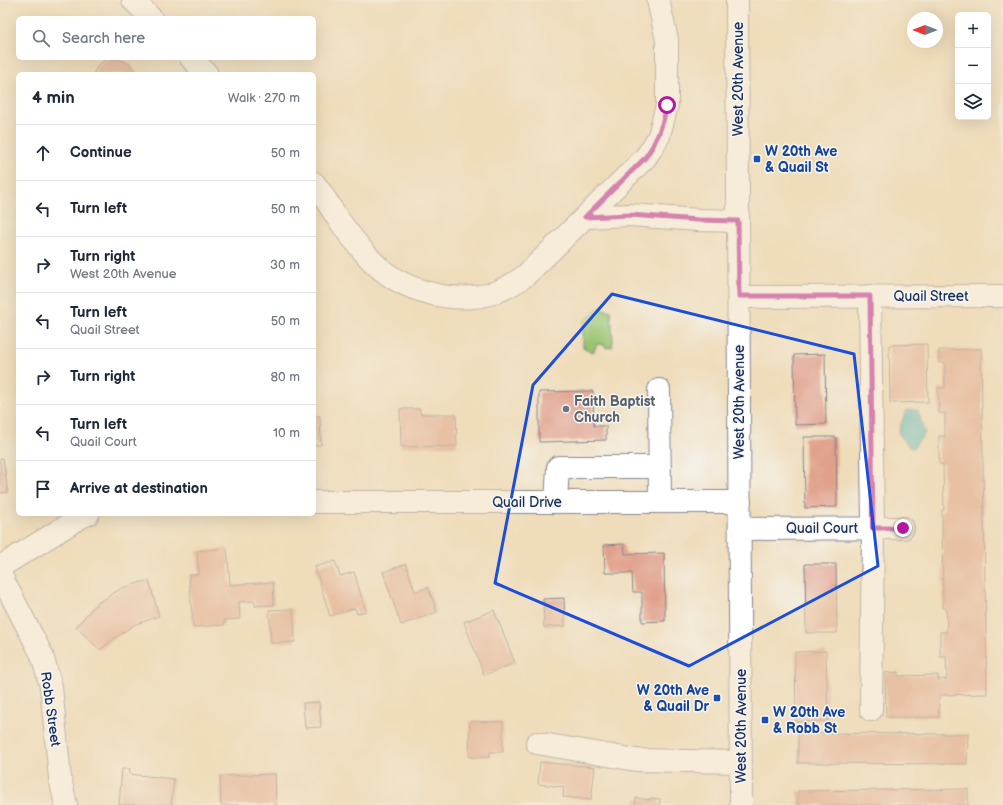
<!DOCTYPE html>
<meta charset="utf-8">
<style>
:root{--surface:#fff;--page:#f2f2f3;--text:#1f2937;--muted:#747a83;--line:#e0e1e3}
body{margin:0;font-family:"Balsamiq Sans",sans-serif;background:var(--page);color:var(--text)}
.controls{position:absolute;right:12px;top:12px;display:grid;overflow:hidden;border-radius:6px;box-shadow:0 4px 16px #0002}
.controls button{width:36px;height:36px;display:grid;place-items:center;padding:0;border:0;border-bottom:1px solid var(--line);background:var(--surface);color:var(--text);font:20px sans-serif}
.compass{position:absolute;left:907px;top:12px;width:36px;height:36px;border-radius:50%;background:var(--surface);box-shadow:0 4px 16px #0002;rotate:270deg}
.stop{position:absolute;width:12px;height:12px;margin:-9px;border:3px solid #b5179e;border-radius:50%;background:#fff}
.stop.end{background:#b5179e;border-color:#fff;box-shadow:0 1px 4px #0008}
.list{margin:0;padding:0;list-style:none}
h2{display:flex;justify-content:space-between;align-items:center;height:52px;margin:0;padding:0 16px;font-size:17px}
h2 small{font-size:13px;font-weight:400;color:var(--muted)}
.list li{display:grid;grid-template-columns:26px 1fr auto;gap:12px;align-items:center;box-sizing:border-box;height:56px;padding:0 16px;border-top:1px solid var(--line)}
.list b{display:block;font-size:15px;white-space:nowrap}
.list p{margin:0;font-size:13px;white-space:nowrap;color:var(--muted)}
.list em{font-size:13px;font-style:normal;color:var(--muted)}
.icon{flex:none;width:22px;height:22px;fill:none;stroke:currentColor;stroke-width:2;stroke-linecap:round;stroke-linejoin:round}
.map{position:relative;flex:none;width:1003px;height:805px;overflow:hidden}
.search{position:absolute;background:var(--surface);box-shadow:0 4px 16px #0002;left:16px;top:16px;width:300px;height:44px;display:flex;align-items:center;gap:10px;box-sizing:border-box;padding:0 14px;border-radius:6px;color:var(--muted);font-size:15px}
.panel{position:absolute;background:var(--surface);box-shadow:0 4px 16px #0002;left:16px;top:72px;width:300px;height:444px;border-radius:6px}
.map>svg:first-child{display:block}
.green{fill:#9ac36f;stroke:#5a7966}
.water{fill:#48b6c3;stroke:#327290}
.building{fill:#e1a08b}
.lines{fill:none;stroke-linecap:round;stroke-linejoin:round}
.minor-casing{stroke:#85868c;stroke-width:24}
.minor{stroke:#fff;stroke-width:22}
.route{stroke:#b5179e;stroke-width:5}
.marked{fill:none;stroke:#1d4ed8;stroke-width:3;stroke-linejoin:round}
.transit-dot{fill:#1a4fb4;stroke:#f6f6f2;stroke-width:1.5}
.worship-dot{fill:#6b7280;stroke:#f6f6f2;stroke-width:1.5}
.labels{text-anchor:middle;stroke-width:3;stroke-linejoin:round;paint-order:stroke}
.street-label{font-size:14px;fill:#1b2f5e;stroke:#f6f6f2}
.transit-label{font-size:14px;font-weight:bold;fill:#164399;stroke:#f6f6f2;text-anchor:start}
.worship-label{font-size:14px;font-weight:bold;fill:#5b616d;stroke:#f6f6f2;text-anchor:start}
</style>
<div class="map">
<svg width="1003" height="805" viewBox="0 0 1003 805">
<rect width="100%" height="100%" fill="#f6f6f2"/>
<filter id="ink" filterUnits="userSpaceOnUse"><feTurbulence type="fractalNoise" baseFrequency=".025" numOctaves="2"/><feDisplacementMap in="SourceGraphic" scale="8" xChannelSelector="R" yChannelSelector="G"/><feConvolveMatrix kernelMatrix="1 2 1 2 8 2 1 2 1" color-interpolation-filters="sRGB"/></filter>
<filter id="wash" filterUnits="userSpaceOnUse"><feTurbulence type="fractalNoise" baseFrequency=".012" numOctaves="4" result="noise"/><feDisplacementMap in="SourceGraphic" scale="16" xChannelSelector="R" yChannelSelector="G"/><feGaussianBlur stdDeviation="0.9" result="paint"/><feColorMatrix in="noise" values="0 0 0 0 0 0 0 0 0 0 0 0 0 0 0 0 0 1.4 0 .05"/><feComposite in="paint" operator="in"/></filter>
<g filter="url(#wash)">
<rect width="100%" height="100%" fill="#efdcba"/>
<path class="green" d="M598,308L611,311L613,341L612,347L606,348L604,345L597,344L594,351L592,352L583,347V322Z"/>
<path class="water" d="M906,410H918L925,434L913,448H910L898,433Z"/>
<g id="blocks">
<path class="building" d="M107,59H119L130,64L137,74H93L98,65Z
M927,344L928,402L890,403L889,345Z
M981,349L987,694L939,695V717H886L885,673L898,672V676L938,675V680L947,679L946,657H940V632H947L946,608H943L942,510H944L943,464H939V436H945V413H939L938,388H945V363H939V350Z
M825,354L826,424L795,425L794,355Z
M593,391L594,426H606V440L539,442V392Z
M400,409H420V414H456L457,446L401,447Z
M314,416H320L321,445H314Z
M804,437H836L837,507L805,508Z
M3,458L8,492L0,493V459Z
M624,544L625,554L664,553L665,621L642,622V592H633L632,573H605L604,545Z
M227,548L230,585L273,582L274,605L255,606V601L239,602L240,619L224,620V625L193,627L189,575L199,574L197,551Z
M335,561L340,576L354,572L366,611L357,614L355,608L330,616L315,567Z
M406,564L415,592L428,587L437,612L401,625L383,572Z
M805,564H836L837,633H806Z
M149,580L159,616L134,625L115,638L100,650L76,627L96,604L122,588Z
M564,598L565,626L544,627L543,599Z
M293,609L295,642L271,643L269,610Z
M494,610L515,663L484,675L464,622Z
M826,651L828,721L796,722L795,652Z
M319,702L321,727L305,728L303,703Z
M470,721L503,722V752H490V757H469Z
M798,733L968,734L967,764L798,763Z
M540,762L595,767L591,800L563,797L564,787L538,784Z
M122,769H130L129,774L174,779L171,805H119Z
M275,774L276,805H221L220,776Z
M968,789V805H798V791Z
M636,798L650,800V798L660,799L659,805H635Z"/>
</g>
</g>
<g filter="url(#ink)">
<use href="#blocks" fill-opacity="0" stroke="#85868c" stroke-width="1"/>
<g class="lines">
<g class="minor-casing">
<path id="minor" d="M133,0L151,18
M737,0L741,805
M191,58L207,74
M314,183C322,193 329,205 336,216C347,232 359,247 372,261C402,292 456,306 496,292C507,288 516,282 525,276L645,158L652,148L659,136L667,105V40L658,0
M585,217L630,215L698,220L738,221
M870,296L873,528L871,710
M739,297L1003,296
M659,390L660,502
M314,502H740
M556,502L558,467H660
M740,529L903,528
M0,567L81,517L88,514
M0,574L42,655L51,687L60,778L66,805
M537,743L636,760L741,762"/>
</g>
<use href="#minor" class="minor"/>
</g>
</g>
<g class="lines" filter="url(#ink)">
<path class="route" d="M667,105C663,126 657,142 645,158L585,217L630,215L698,220L738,221L739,296H870L873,528H903"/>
</g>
<path d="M0 0H1003V805H0ZM612,294L854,354L878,566L689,666L495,583L533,385Z" fill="#efdcba" fill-opacity=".55" fill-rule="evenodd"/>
<path class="marked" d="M612,294L854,354L878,566L689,666L495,583L533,385Z"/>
<g class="transit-dot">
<rect x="753" y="155" width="8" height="8" rx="2"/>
<rect x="713" y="694" width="8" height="8" rx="2"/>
<rect x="761" y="716" width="8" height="8" rx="2"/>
</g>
<circle class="worship-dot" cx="566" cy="409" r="4"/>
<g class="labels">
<g class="street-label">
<text transform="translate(738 79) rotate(-90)" y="5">West 20th Avenue</text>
<text x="931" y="301">Quail Street</text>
<text transform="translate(739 402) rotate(-90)" y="5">West 20th Avenue</text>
<text x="527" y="507">Quail Drive</text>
<text x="822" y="533">Quail Court</text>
<text transform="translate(51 709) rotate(82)" y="5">Robb Street</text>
<text transform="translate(741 726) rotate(-90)" y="5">West 20th Avenue</text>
</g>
<g class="transit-label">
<text x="765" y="156">W 20th Ave<tspan x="765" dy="16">&amp; Quail St</tspan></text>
<text x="709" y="695" text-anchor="end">W 20th Ave<tspan x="709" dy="16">&amp; Quail Dr</tspan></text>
<text x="773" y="717">W 20th Ave<tspan x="773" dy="16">&amp; Robb St</tspan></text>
</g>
<g class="worship-label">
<text x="574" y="406">Faith Baptist<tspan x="574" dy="16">Church</tspan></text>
</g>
</g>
</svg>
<div class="controls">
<button>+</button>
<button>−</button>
<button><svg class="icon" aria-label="layers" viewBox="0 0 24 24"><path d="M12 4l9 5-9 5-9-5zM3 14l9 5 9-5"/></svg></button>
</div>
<svg class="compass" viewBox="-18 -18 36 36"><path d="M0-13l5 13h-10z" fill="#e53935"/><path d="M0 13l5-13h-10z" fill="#747a83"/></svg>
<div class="stop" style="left:667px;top:105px"></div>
<div class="stop end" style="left:903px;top:528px"></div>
<div class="search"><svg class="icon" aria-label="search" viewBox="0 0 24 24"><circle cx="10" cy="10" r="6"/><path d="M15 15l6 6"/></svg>Search here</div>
<section class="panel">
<h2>4 min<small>Walk · 270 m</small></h2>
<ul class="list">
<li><svg class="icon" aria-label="ahead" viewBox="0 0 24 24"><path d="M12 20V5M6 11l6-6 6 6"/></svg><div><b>Continue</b></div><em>50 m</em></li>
<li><svg class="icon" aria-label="left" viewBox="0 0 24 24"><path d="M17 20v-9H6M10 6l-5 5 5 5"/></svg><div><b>Turn left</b></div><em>50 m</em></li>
<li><svg class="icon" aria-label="right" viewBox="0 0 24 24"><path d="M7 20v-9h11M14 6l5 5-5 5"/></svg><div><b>Turn right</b><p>West 20th Avenue</p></div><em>30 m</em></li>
<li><svg class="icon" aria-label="left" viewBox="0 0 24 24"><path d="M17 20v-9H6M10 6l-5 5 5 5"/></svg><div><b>Turn left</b><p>Quail Street</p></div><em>50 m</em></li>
<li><svg class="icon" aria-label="right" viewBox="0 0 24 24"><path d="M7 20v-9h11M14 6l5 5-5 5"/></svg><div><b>Turn right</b></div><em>80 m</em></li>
<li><svg class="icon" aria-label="left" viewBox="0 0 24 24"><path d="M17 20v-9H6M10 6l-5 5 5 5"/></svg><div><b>Turn left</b><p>Quail Court</p></div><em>10 m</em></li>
<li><svg class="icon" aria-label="arrive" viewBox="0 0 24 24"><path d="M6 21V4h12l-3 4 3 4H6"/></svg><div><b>Arrive at destination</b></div></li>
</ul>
</section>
</div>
